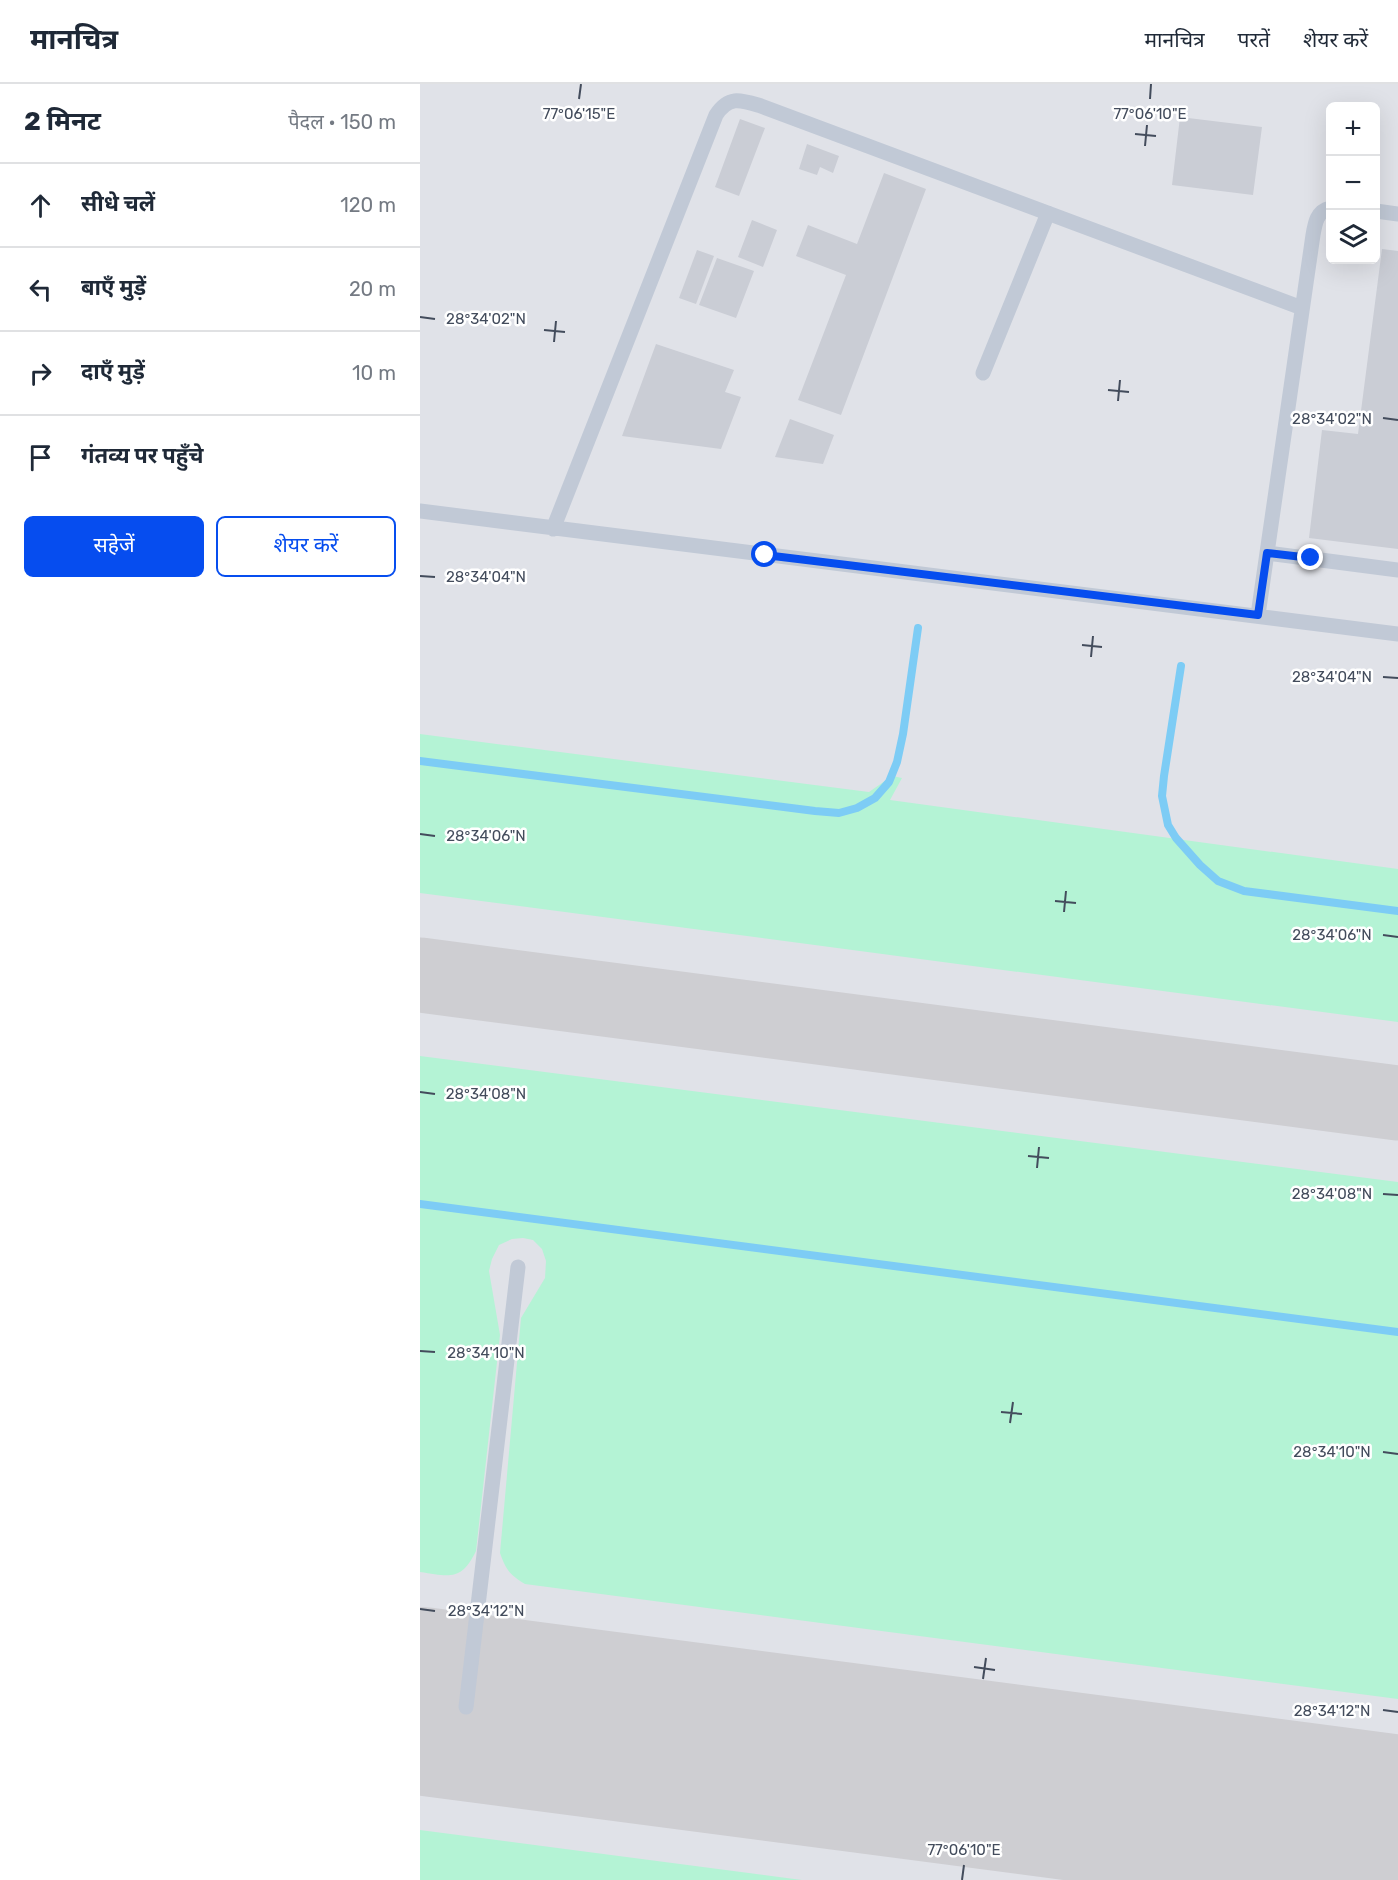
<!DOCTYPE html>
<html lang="hi">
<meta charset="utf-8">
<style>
:root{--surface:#fff;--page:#f2f2f3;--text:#1f2937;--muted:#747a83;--line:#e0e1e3;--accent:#064def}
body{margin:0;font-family:Rubik,"Noto Sans Devanagari",sans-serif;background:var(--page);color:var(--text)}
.controls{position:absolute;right:18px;top:18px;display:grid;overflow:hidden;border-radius:9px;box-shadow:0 6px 24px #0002}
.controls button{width:54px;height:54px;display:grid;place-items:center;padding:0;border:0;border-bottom:2px solid var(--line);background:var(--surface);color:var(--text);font:30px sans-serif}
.stop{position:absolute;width:18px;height:18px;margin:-14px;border:4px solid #064def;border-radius:50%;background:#fff}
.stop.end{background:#064def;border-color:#fff;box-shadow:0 2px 6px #0008}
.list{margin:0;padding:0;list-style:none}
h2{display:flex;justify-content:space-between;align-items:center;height:78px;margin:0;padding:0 24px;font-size:26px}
h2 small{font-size:20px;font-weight:400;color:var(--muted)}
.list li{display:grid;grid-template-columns:39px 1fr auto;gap:18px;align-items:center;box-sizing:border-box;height:84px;padding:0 24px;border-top:2px solid var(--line)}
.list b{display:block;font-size:22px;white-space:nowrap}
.list em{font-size:20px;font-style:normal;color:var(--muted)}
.actions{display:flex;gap:12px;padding:18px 24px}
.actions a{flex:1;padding:14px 0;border:2px solid var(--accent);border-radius:9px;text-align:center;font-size:21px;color:var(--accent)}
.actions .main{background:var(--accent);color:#fff}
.icon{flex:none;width:33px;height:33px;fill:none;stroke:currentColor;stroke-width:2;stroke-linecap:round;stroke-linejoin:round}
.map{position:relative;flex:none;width:978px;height:1796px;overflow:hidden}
header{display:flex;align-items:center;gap:36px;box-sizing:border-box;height:84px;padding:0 30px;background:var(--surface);border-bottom:2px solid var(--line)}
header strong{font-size:28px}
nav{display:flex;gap:33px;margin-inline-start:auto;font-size:21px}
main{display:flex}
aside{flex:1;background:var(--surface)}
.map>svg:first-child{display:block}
.airport{fill:#e0e2e8;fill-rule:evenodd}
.green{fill:#b4f3d5}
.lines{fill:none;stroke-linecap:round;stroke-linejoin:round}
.stream{stroke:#7dccf5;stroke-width:8}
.taxiway{stroke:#ceced2;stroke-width:75}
.runway{stroke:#ceced2;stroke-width:188}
.building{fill:#cacdd5}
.lane{stroke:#c1c9d6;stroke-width:15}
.route{stroke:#064def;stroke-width:8}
.ticks{fill:none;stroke:#434c5c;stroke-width:2}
.ticks-label{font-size:15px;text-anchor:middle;fill:#434c5c;stroke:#fff;stroke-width:5;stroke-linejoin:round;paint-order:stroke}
</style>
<header>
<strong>मानचित्र</strong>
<nav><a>मानचित्र</a><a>परतें</a><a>शेयर करें</a></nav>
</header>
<main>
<aside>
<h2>2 मिनट<small>पैदल · 150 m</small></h2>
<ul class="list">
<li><svg class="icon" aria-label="ahead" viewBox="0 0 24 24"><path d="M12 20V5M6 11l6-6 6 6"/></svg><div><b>सीधे चलें</b></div><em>120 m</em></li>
<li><svg class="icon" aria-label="left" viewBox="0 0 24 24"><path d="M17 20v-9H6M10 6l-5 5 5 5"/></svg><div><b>बाएँ मुड़ें</b></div><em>20 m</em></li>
<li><svg class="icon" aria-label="right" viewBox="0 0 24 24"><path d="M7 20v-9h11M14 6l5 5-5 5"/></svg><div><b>दाएँ मुड़ें</b></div><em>10 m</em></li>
<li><svg class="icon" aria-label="arrive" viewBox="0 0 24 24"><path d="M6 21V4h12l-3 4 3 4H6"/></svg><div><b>गंतव्य पर पहुँचे</b></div></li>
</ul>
<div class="actions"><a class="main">सहेजें</a><a>शेयर करें</a></div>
</aside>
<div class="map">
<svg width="978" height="1796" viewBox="0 0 978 1796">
<rect width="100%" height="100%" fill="#efecec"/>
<path class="airport" d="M0,0H978V1796H0ZM910,22H956V176H910Z"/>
<path class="green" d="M0,650L449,708L472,692L482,694L470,716L978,785V938L0,809Z
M0,972L978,1098V1615L105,1500C90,1491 86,1486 80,1469L101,1234L125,1194L126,1177L122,1165L113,1156L103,1154L92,1155L79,1161L72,1175L69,1187L80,1251L56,1467C41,1498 29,1492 0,1488Z
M0,1746L382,1796H0Z"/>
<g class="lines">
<path class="stream" d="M761,582L744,692L742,712L748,741L756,754L780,781L798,797L824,807L978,827
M0,677L395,727L419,729L437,724L455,714L469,698L477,678L483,650L498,544
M0,1120L978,1248"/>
<path class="taxiway" d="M0,891L978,1019"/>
<path class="runway" d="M0,1617L978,1745"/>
</g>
<path class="building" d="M760,33L842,43L833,111L752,101Z
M320,35L345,44L319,112L295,103Z
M387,60L419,72L413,89L400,83L397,91L379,85Z
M464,89L506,105L421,331L378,316L426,191L376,172L388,141L437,160Z
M332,136L357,146L343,183L318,173Z
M962,165L978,167V465L889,454L902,346L938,350Z
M277,166L294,172L276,220L259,214Z
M297,174L334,187L316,234L279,221Z
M236,260L314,286L305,308L321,313L301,365L202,352Z
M370,335L414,351L403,380L355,373Z"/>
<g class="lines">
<path class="lane" d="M956,127L978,130
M563,289L628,129
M0,427C326,471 652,506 978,550
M133,445L296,31C309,11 321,16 341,22L882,224
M847,469L978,486
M838,531L893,151C895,139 897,127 910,124
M46,1623L98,1183"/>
</g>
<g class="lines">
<path class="route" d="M345,471L838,531L847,469L891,474"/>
</g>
<path class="ticks" d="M159,15L161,0M730,15L731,0M715,50L736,52M725,62L727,41M0,233L15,235M124,246L145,248M134,258L136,237M688,306L709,308M698,317L700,296M963,334L978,336M0,492L15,493M662,561L682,563M671,573L673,552M963,593L978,594M0,750L15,752M635,817L656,819M644,828L646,807M963,851L978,853M0,1008L15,1010M608,1072L629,1074M617,1084L619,1063M963,1110L978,1111M0,1267L15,1268M581,1328L602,1330M590,1339L593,1318M963,1368L978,1370M0,1525L15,1527M554,1583L575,1586M563,1595L566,1574M963,1626L978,1628M542,1796L544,1781"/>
<g class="ticks-label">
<text x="159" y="35">77°06'15"E</text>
<text x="730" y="35">77°06'10"E</text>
<text x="66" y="240">28°34'02"N</text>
<text x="912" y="340">28°34'02"N</text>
<text x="66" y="498">28°34'04"N</text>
<text x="912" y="598">28°34'04"N</text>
<text x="66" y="757">28°34'06"N</text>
<text x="912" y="856">28°34'06"N</text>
<text x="66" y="1015">28°34'08"N</text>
<text x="912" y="1115">28°34'08"N</text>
<text x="66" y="1274">28°34'10"N</text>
<text x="912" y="1373">28°34'10"N</text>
<text x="66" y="1532">28°34'12"N</text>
<text x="912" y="1632">28°34'12"N</text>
<text x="544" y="1771">77°06'10"E</text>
</g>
</svg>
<div class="controls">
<button>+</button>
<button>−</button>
<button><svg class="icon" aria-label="layers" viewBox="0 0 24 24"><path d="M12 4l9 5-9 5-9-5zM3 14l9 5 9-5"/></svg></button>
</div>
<div class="stop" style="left:345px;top:471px"></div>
<div class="stop end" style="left:891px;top:474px"></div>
</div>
</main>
